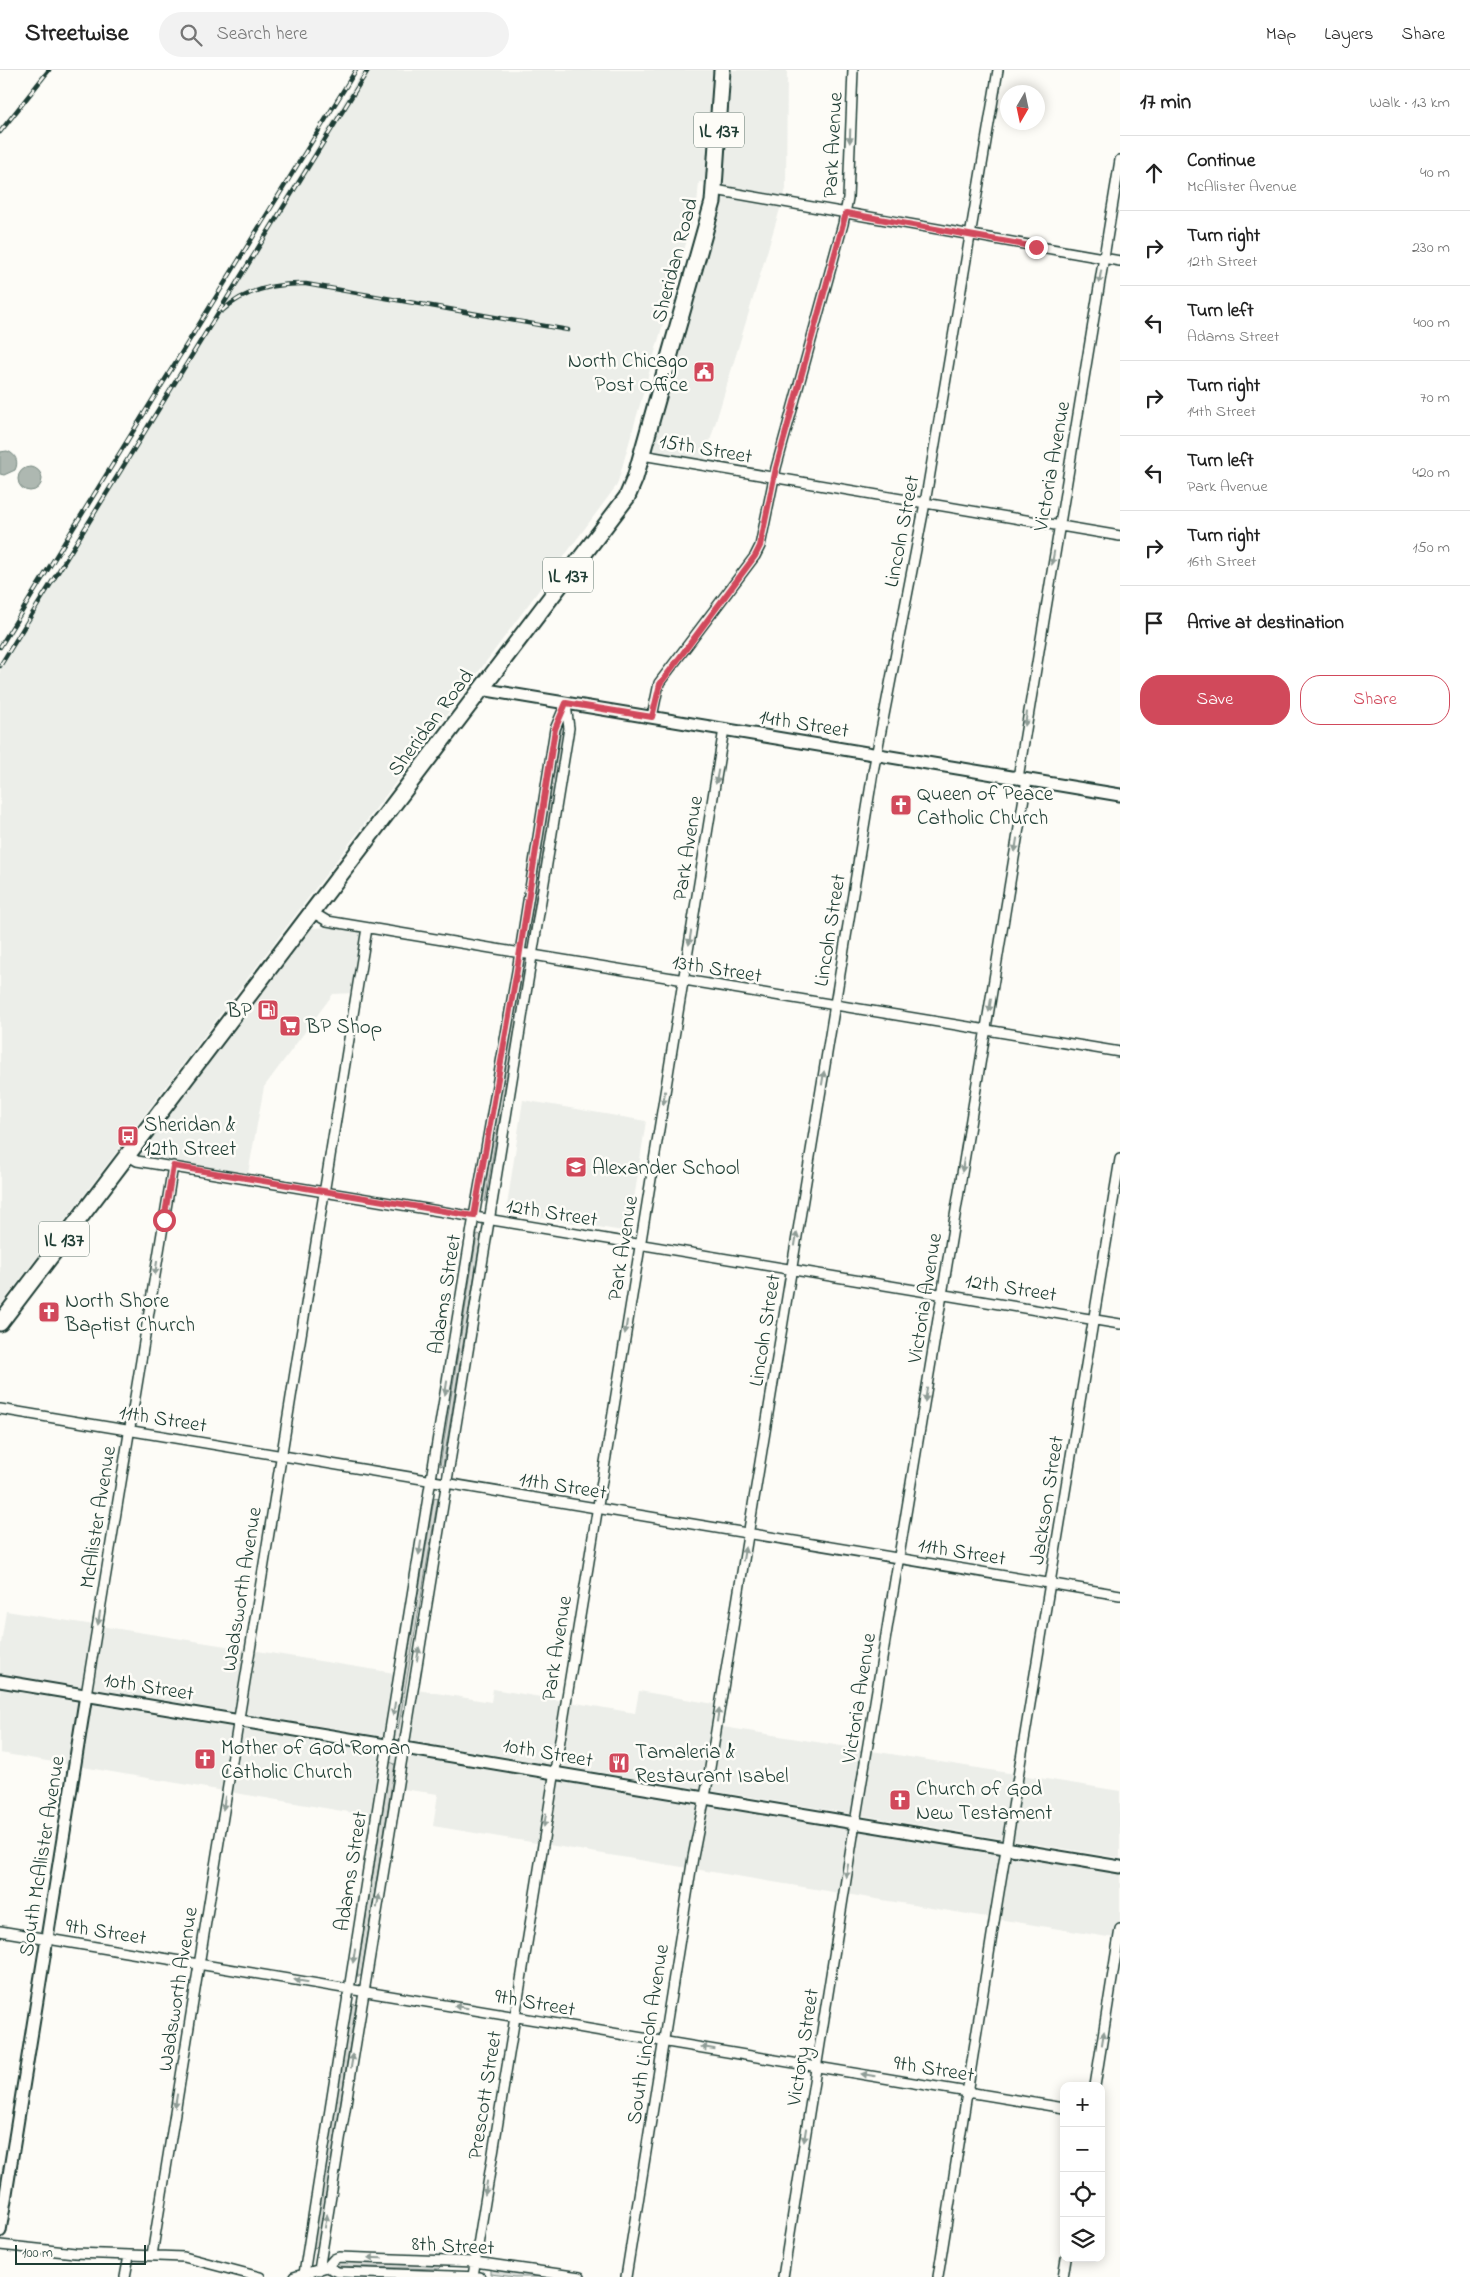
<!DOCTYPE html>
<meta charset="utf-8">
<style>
:root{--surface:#fff;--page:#f2f2f2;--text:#222;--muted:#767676;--line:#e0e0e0;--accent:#d1495b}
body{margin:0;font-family:"Indie Flower",sans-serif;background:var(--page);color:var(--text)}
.controls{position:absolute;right:15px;bottom:15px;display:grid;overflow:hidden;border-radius:10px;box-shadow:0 2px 12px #0003}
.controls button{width:45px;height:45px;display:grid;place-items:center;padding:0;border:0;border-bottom:1px solid var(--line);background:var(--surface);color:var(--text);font:25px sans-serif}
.compass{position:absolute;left:1000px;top:15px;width:45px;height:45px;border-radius:50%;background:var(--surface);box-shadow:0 2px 12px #0003;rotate:189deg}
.scale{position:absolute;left:15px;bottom:12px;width:131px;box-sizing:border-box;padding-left:5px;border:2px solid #1f3d34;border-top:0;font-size:14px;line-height:18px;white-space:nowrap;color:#1f3d34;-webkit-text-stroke:4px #fdfcf7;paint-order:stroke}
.stop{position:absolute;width:15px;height:15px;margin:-11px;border:4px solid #d1495b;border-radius:50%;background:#fff}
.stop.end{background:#d1495b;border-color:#fff;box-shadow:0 1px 5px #0008}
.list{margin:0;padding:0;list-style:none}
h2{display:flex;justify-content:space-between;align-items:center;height:65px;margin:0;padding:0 20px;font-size:21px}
h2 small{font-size:16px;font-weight:400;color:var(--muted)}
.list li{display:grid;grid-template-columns:32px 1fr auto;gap:15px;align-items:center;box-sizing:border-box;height:75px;padding:0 20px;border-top:1px solid var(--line)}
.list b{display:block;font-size:19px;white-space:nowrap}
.list p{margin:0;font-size:16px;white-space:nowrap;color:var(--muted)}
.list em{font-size:16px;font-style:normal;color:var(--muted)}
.actions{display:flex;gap:10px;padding:15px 20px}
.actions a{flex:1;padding:11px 0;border:1px solid var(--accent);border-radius:20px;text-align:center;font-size:18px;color:var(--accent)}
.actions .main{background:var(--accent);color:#fff}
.icon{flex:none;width:28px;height:28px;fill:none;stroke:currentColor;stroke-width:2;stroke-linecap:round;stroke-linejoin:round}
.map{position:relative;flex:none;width:1120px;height:2207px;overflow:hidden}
header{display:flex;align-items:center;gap:30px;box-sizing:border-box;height:70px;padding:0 25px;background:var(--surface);border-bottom:1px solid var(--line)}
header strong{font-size:24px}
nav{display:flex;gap:28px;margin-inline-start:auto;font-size:18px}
.search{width:350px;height:45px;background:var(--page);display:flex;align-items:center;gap:12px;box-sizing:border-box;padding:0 18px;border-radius:28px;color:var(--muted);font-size:19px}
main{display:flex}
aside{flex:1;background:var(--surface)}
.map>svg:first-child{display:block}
.built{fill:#eceee9}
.green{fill:#dde0db;stroke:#7e8e88}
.water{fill:#aeb8b1;stroke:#75877f}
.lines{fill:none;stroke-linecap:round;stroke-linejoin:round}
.minor-casing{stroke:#1f3d34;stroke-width:12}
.tertiary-casing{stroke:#1f3d34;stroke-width:15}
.trunk-casing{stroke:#1f3d34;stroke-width:19}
.minor{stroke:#fdfcf7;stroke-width:9}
.tertiary{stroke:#fdfcf7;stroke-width:11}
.trunk{stroke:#fdfcf7;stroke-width:15}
.rail-casing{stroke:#1f3d34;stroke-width:4.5}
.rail{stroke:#fdfcf7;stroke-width:2.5;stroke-dasharray:8;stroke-linecap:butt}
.oneway{fill:#8e9c96}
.route{stroke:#d1495b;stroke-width:6}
.labels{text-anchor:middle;stroke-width:5;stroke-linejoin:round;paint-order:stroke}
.shield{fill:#fdfcf7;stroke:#62766e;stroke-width:1}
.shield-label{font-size:20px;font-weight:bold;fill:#1f3d34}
.street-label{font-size:21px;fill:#1f3d34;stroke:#fdfcf7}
.poi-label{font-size:21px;fill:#1f3d34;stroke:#fdfcf7;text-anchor:start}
</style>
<header>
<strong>Streetwise</strong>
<div class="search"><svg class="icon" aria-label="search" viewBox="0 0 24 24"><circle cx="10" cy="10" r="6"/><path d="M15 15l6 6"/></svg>Search here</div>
<nav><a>Map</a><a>Layers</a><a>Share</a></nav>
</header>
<main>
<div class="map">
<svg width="1120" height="2207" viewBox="0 0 1120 2207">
<rect width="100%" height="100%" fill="#fdfcf7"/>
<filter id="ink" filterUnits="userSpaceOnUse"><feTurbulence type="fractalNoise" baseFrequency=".02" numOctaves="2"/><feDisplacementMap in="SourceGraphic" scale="10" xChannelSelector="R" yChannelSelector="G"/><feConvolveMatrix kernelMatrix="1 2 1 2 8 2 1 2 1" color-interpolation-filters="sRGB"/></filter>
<g filter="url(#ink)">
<path class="built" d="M363,0H787L786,119L704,391L651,383L701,208L723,114L699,112L697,135L617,415L445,647L0,1236V600Z
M333,857L367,863L354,923L333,924L264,1017L247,1109L133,1090L305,864L311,858Z
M523,1030L646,1051L629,1162L506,1142Z
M6,1541L407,1605L405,1618L491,1632L493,1619L635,1643L639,1621L720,1635L717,1656L1120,1721V1788L0,1603V1580Z
M0,1619L1120,1804V1869L433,1756L438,1724L388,1717L383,1748L0,1683Z"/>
<path class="green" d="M563,655L565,657L529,868L527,866L561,659Z
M521,900L525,901L485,1132L483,1130Z
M479,1164L481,1166L443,1395L440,1396L477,1165Z
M436,1427L438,1429L398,1660L396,1658L434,1429Z
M390,1692L395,1694L362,1902L361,1906H357Z
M355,1934L356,1935L318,2175L315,2178L312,2176L350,1936Z
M335,2191L441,2194V2196L438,2199L335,2196Z
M490,2199L550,2207H515L490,2204Z"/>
<path class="water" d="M7,381C16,384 19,392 15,400L4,405L0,404V382Z
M18 409a12 12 0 1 1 24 0a12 12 0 1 1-24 0Z"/>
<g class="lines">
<g class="minor-casing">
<path id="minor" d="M715,120L1120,191
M642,385L1120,466
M652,647L659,613L755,486L760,476L776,398L843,154L848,128L853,0
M1018,708L1120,90
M312,842L327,851L1120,982
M127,1085L137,1091L1120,1254
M0,1339L1120,1525
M86,1625L173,1096
M0,1861L1064,2038
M1095,2016L1120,1859
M0,2175L75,2183L184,2187L260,2207
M152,2185L367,858
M327,2197L338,2202L480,2207
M319,2200L569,658L566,635
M304,2204L390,1660L472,1158L517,901L555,659L566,633
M473,2206L724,659
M125,2207L129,2186
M294,2207L327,2197L334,2189L339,2187L475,2192L580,2207
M626,2207L693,1787L707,1716L873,702L925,433L998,0
M783,2207L855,1753L1027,709
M938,2207L995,1846L1120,1089
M1063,2207L1066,2188"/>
</g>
<g class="tertiary-casing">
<path id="tertiary" d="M481,619L1120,725
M0,1611L1120,1797
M0,2161L86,1625"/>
</g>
<g class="trunk-casing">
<path id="trunk" d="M0,1253L627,427L635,408L713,132L722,0"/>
</g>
<use href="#minor" class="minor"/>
<use href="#tertiary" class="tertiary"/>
<use href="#trunk" class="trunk"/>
<g class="rail-casing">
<path id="rail" d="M0,62L49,0
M222,241C245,220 275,213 306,214L568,260
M0,577L356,0
M0,596L368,0"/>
</g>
<use href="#rail" class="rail"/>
</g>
<defs><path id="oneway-solid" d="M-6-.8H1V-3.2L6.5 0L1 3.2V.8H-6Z" transform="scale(1.25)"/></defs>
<g class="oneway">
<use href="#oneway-solid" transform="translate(850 66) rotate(92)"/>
<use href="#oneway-solid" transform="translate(1100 207) rotate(100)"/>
<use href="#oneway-solid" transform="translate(1053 488) rotate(100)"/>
<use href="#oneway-solid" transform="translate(1026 649) rotate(98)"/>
<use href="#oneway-solid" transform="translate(717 707) rotate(100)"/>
<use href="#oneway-solid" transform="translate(1016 775) rotate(99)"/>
<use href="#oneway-solid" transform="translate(690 868) rotate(99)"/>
<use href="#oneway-solid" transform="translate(990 935) rotate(99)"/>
<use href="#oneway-solid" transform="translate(823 1008) rotate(-81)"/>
<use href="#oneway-solid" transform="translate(664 1028) rotate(99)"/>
<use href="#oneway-solid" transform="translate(963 1095) rotate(99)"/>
<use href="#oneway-solid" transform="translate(796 1169) rotate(-81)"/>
<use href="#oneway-solid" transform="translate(156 1198) rotate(99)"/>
<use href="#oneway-solid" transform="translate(626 1257) rotate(99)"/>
<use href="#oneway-solid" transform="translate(446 1318) rotate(99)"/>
<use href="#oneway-solid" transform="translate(926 1325) rotate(99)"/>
<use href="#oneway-solid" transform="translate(420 1478) rotate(99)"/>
<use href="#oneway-solid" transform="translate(744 1484) rotate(-81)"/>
<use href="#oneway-solid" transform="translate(99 1548) rotate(99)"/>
<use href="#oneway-solid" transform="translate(418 1584) rotate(-81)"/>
<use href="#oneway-solid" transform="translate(394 1639) rotate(99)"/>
<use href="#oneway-solid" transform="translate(718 1645) rotate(-81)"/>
<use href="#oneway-solid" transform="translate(224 1733) rotate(99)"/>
<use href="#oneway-solid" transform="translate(545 1750) rotate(99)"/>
<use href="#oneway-solid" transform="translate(847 1801) rotate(99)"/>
<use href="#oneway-solid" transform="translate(378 1831) rotate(-81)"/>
<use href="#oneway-solid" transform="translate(354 1886) rotate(99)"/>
<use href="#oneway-solid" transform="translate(301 1911) rotate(-170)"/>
<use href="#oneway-solid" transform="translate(461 1937) rotate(-171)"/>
<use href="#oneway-solid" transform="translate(1103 1968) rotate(-81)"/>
<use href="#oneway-solid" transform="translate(708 1978) rotate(-171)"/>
<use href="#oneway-solid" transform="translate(352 1991) rotate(-81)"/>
<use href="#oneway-solid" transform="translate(868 2005) rotate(-171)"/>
<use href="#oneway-solid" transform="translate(176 2031) rotate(99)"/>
<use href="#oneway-solid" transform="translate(805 2065) rotate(99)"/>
<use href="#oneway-solid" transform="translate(486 2118) rotate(99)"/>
<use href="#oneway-solid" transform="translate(326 2151) rotate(-81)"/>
<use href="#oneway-solid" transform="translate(375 2188) rotate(-178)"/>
</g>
</g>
<g class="lines" filter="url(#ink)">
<path class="route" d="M164,1150L173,1096L474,1146L517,900L555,659L566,633L652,647L660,614L755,486L760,476L776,398L846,143L1036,177"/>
</g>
<defs>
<g id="civic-square" transform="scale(1.125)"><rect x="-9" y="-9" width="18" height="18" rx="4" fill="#d1495b" stroke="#fdfcf7"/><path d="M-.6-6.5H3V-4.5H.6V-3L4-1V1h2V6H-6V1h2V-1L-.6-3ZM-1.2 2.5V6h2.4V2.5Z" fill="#fff"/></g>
<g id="church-square" transform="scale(1.125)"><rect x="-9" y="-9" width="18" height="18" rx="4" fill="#d1495b" stroke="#fdfcf7"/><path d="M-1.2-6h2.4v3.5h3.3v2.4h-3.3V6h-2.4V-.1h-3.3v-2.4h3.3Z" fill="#fff"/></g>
<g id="fuel-square" transform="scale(1.125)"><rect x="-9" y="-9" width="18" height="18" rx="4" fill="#d1495b" stroke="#fdfcf7"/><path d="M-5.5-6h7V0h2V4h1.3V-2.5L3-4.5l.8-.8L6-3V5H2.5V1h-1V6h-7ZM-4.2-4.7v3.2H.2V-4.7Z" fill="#fff"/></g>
<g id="supermarket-square" transform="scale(1.125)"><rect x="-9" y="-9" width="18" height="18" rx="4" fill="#d1495b" stroke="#fdfcf7"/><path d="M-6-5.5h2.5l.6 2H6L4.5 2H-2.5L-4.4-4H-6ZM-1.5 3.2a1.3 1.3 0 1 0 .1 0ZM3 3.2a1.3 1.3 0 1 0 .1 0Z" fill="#fff"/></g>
<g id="bus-square" transform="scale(1.125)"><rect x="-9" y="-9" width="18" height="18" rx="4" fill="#d1495b" stroke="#fdfcf7"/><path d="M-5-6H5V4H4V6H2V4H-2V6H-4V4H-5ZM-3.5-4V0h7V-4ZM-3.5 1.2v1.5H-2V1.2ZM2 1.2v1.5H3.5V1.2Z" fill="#fff"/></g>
<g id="school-square" transform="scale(1.125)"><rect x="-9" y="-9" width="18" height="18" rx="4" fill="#d1495b" stroke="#fdfcf7"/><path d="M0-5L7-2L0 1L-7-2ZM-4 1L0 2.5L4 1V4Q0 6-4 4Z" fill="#fff"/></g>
<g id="restaurant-square" transform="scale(1.125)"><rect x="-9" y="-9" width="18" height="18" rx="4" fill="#d1495b" stroke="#fdfcf7"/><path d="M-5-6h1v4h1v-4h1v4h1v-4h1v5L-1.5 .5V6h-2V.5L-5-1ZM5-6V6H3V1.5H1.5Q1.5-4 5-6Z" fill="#fff"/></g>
</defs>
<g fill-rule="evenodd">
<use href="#civic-square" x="704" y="302"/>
<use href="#church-square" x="901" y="735"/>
<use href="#fuel-square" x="268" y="940"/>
<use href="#supermarket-square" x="290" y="956"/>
<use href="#bus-square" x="128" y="1066"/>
<use href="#school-square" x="576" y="1097"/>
<use href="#church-square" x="49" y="1242"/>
<use href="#church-square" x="205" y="1689"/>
<use href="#restaurant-square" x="619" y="1693"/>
<use href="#church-square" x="900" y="1730"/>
</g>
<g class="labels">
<g class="shield">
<rect x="694" y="42.5" width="50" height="35" rx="4"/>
<rect x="543" y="487.5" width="50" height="35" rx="4"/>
<rect x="39" y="1151.5" width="50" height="35" rx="4"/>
</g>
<g class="shield-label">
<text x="719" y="67">IL 137</text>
<text x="568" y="512">IL 137</text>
<text x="64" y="1176">IL 137</text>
</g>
<g class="street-label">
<text transform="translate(832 75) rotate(-87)" y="7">Park Avenue</text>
<text transform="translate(674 190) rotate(-75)" y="7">Sheridan Road</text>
<text transform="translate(706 378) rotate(10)" y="7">15th Street</text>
<text transform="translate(1051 396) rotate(-80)" y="7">Victoria Avenue</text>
<text transform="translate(901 461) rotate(-79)" y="7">Lincoln Street</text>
<text transform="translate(430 652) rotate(-53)" y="7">Sheridan Road</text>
<text transform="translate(804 653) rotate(9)" y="7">14th Street</text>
<text transform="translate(687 778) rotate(-81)" y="7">Park Avenue</text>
<text transform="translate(829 860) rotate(-81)" y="7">Lincoln Street</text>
<text transform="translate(717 898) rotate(9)" y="7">13th Street</text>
<text transform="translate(552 1142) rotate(9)" y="7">12th Street</text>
<text transform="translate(622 1178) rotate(-81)" y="7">Park Avenue</text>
<text transform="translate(1011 1217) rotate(9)" y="7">12th Street</text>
<text transform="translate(444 1224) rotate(-81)" y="7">Adams Street</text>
<text transform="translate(924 1228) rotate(-81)" y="7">Victoria Avenue</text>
<text transform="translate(764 1260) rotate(-81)" y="7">Lincoln Street</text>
<text transform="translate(163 1348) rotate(9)" y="7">11th Street</text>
<text transform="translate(563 1415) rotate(9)" y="7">11th Street</text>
<text transform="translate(1046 1430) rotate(-81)" y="7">Jackson Street</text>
<text transform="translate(97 1447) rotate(-81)" y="7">McAlister Avenue</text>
<text transform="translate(962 1481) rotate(9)" y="7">11th Street</text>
<text transform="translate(241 1519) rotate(-81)" y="7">Wadsworth Avenue</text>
<text transform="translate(556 1578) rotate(-81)" y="7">Park Avenue</text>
<text transform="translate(149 1616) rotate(9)" y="7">10th Street</text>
<text transform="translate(858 1628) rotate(-81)" y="7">Victoria Avenue</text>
<text transform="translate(548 1682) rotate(10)" y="7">10th Street</text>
<text transform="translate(41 1786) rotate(-81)" y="7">South McAlister Avenue</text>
<text transform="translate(350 1801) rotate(-81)" y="7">Adams Street</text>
<text transform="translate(106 1861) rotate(9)" y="7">9th Street</text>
<text transform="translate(177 1919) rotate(-81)" y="7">Wadsworth Avenue</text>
<text transform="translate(535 1932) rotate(10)" y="7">9th Street</text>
<text transform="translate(647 1964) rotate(-81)" y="7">South Lincoln Avenue</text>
<text transform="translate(802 1977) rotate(-81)" y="7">Victory Street</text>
<text transform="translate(934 1998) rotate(9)" y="7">9th Street</text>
<text transform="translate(484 2025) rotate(-81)" y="7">Prescott Street</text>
<text transform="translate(453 2175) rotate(3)" y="7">8th Street</text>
</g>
<g class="poi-label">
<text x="688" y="297" text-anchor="end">North Chicago<tspan x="688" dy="24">Post Office</tspan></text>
<text x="917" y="730">Queen of Peace<tspan x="917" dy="24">Catholic Church</tspan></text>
<text x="252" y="947" text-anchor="end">BP</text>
<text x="306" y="963">BP Shop</text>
<text x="144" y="1061">Sheridan &amp;<tspan x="144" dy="24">12th Street</tspan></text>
<text x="592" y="1104">Alexander School</text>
<text x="65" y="1237">North Shore<tspan x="65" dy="24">Baptist Church</tspan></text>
<text x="221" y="1684">Mother of God Roman<tspan x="221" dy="24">Catholic Church</tspan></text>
<text x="635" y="1688">Tamaleria &amp;<tspan x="635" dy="24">Restaurant Isabel</tspan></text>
<text x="916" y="1725">Church of God<tspan x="916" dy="24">New Testament</tspan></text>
</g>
</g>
</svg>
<div class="controls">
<button>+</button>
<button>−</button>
<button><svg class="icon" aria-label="locate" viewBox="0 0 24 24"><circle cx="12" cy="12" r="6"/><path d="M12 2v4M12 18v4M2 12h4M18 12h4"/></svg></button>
<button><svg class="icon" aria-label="layers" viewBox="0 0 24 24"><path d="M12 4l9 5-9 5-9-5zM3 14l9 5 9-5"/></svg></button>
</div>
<svg class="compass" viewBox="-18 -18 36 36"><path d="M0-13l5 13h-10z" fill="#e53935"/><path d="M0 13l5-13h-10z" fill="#767676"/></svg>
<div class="scale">100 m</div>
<div class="stop" style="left:164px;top:1150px"></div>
<div class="stop end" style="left:1036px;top:177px"></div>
</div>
<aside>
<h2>17 min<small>Walk · 1.3 km</small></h2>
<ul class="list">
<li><svg class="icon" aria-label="ahead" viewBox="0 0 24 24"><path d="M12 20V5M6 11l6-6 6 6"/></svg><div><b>Continue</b><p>McAlister Avenue</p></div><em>40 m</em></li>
<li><svg class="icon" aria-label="right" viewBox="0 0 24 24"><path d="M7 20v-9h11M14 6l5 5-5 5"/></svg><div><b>Turn right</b><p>12th Street</p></div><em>230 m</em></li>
<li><svg class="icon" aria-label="left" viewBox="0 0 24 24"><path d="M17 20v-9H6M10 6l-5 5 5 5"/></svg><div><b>Turn left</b><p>Adams Street</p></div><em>400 m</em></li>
<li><svg class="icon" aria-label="right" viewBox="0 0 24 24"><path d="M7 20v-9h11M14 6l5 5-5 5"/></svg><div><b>Turn right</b><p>14th Street</p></div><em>70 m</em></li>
<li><svg class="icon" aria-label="left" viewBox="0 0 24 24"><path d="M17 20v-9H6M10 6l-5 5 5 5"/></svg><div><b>Turn left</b><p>Park Avenue</p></div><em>420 m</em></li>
<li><svg class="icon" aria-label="right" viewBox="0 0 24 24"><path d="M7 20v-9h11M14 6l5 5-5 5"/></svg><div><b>Turn right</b><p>16th Street</p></div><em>150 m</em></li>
<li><svg class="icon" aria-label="arrive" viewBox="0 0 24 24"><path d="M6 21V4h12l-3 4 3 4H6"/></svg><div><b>Arrive at destination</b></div></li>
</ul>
<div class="actions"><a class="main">Save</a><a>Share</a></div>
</aside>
</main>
